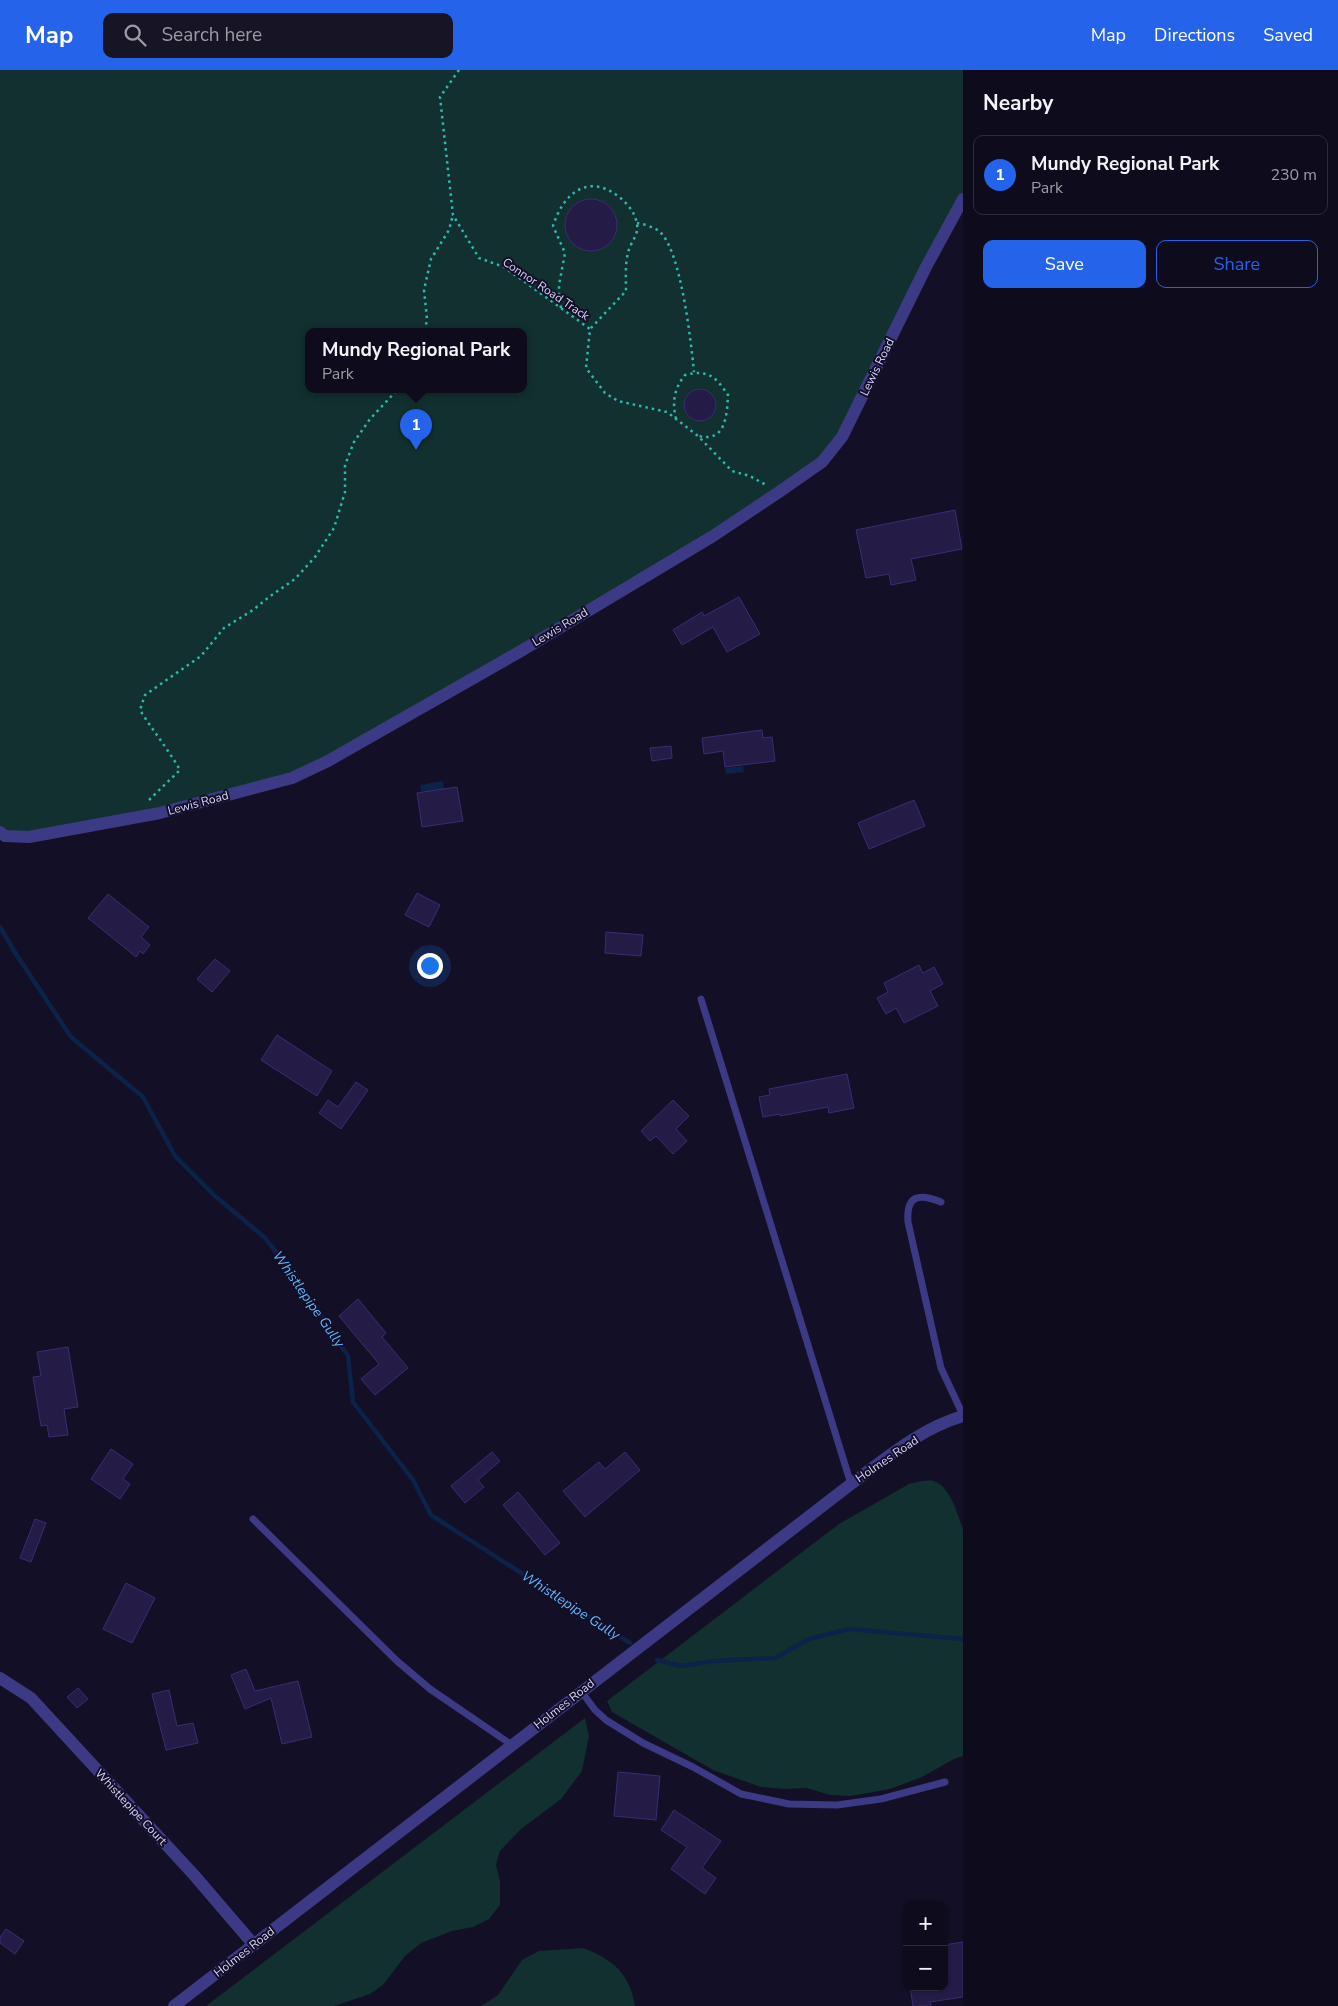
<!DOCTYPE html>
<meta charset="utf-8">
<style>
:root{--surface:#0e0b1c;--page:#171425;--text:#f1f3f6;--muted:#9b9ba3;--line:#2e2b3b;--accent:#2563eb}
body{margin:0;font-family:"Nunito Sans",sans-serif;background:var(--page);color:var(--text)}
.controls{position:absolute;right:15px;bottom:15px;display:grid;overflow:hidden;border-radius:10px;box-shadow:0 1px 4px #0004}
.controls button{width:45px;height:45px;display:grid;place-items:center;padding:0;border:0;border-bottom:1px solid var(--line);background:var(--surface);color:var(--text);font:25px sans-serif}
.you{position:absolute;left:429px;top:895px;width:18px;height:18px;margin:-12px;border:4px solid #fff;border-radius:50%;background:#1a73e8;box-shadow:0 0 0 8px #1a73e833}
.badge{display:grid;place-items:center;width:32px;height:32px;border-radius:50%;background:var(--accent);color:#fff;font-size:16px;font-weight:700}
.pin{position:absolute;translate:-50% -41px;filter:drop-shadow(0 1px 2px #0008)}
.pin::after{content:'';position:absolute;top:26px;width:18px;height:15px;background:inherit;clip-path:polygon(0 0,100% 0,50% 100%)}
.popup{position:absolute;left:305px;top:258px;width:222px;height:65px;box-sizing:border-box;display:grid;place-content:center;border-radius:10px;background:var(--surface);filter:drop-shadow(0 1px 4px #0005);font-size:16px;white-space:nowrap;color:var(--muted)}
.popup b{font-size:19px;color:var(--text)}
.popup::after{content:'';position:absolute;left:50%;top:100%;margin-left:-10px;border:10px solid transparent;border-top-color:var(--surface)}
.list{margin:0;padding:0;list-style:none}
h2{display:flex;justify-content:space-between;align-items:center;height:65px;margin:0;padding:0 20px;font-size:21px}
h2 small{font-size:16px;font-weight:400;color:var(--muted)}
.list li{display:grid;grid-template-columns:32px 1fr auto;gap:15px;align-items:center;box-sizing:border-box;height:80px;margin:0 10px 10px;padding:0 10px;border:1px solid var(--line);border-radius:10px}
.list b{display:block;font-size:19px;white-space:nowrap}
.list p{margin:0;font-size:16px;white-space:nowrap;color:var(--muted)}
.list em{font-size:16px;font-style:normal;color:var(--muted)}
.actions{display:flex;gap:10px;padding:15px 20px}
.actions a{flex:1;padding:11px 0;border:1px solid var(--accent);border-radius:10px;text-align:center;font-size:18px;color:var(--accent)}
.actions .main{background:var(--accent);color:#fff}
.icon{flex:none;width:28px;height:28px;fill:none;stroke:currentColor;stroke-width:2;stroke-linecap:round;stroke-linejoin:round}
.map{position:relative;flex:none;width:963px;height:1936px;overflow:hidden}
header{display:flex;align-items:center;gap:30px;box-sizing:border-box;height:70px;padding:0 25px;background:var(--accent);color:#fff}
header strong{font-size:24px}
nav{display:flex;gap:28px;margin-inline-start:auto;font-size:18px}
.search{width:350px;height:45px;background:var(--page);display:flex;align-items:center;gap:12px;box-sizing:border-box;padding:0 18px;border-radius:10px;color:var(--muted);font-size:19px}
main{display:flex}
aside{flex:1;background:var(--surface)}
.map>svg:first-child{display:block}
.green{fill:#12302f;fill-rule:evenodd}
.water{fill:#0c2248}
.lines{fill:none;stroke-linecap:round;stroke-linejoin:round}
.stream{stroke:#0c2248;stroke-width:4.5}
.building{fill:#241b47;stroke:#3b2d73}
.path{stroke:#2fb8b0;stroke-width:2.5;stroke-dasharray:2.5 4;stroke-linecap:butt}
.service{stroke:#3d3a85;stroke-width:7}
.minor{stroke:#3d3a85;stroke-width:12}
.tertiary{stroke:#3d3a85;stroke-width:12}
.labels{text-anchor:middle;stroke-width:4;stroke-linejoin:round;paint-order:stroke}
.street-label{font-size:12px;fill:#d9d4ff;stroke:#130f26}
.water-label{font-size:14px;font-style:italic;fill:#62b6ff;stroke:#130f26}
</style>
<header>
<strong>Map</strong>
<div class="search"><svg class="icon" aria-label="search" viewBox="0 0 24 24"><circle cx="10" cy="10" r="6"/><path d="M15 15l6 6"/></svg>Search here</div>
<nav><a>Map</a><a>Directions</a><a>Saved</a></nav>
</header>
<main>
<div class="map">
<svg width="963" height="1936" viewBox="0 0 963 1936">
<rect width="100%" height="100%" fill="#130f26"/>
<path class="green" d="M0,0H963V134L822,392L713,466L292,708L160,743L0,769ZM308,261H524V319H308Z
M921,1411C924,1411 930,1410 933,1411C951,1416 957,1444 963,1459V1686L954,1689L922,1707L890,1719L851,1726L830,1725L807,1718L784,1719L761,1717L713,1700L612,1642L607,1631L839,1454L909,1414Z
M585,1648L589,1666L582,1701L561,1729L520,1760L500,1781L496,1795L500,1811V1835L489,1849L473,1857L452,1861L421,1873L405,1886L383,1915L370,1924L334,1936H206Z
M583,1878C612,1889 630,1903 635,1936H481L498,1925L522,1890L539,1881Z"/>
<path class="water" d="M743,696L744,702L726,704L725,698Z
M443,711L444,719L421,722L420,715Z"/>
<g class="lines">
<path class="stream" d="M0,857L16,884L71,967L143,1027L175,1086L215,1126L264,1167L293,1203L348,1286L353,1332L413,1410L431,1445L630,1573
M657,1590L681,1596L714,1591L775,1588L809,1569L849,1559L963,1569"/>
</g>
<path class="building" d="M565 155a26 26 0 1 1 52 0a26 26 0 1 1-52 0Z
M684 335a16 16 0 1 1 32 0a16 16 0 1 1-32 0Z
M955,440L962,479L911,489L916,510L891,515L889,504L866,508L856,460Z
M739,527L760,564L727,582L713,557L682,575L673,560L702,542L704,546Z
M762,660L763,668L772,667L775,691L725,697L723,681L704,684L702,668Z
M671,676L672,688L652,691L650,678Z
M457,717L463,751L422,757L417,723Z
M914,730L925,756L869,779L858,753Z
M417,823L440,835L429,857L405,845Z
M108,824L149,857L141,867L150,875L143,884L140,881L136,887L88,848Z
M606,862L643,865L641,886L605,883Z
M215,889L230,901L212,922L197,909Z
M919,895L923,903L934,897L943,914L930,921L938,936L904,953L896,938L886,944L877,928L888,922L884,913Z
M277,965L332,1001L317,1026L261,990Z
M847,1004L854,1038L829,1043L828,1037L780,1046V1044L763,1047L759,1027L770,1025L769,1019Z
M356,1012L368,1020L341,1059L319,1043L328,1030L338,1037Z
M673,1030L689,1046L676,1059L687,1071L673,1084L656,1066L650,1071L641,1061Z
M358,1229L386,1263L382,1267L408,1298L375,1325L361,1309L379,1294L339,1246Z
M68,1277L78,1337L64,1339L68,1365L49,1367L47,1355L41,1356L33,1307L41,1306L37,1282Z
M111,1379L133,1394L123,1409L130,1414L120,1429L91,1409Z
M492,1382L500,1391L478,1410L484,1417L465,1433L451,1416Z
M625,1382L640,1400L585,1447L563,1421L599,1392L605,1399Z
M518,1422L560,1473L545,1485L503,1435Z
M35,1449L46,1453L31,1492L20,1488Z
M126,1513L155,1528L132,1573L103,1559Z
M246,1599L255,1621L298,1611L312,1667L282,1674L271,1628L245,1639L231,1605Z
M78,1618L88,1629L77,1638L67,1627Z
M169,1620L177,1656L193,1653L198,1673L166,1680L152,1624Z
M618,1702L660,1706L656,1750L614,1746Z
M674,1740L721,1771L702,1798L716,1808L705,1824L671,1799L687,1777L661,1760Z
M6,1859L24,1871L15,1884L0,1873V1867Z
M963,1872V1927L930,1932L931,1936H913L910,1917H944V1875Z"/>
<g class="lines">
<path class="path" d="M459,0L440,27L453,145L479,188L504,197L590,259L586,298L605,323L618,331L667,342L698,366L732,401L750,406L766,415
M637,153C644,154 653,157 659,161C681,179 691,272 694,302
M561,238L559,227V215L565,183L553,156C563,124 587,103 618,126C627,133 635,142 637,154C639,166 630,172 628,183C625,194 626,209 626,221L590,259
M425,261L427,249L424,220L431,189L449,160L453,145
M676,349C672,331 674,319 685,305C708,299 716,307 728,325C727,344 726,373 699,366
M149,730L180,700C168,679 153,661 140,640L145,625L201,586L224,558L253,540L269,527L295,509L315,487L334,458L345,422V395L354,372L370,349L398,319"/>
<path class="service" d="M701,929L851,1414
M941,1132C919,1123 906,1125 908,1152L941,1298L963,1345
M253,1449L397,1591L430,1619L512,1675
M581,1621L595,1640L606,1650L643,1673L693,1697L741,1724L789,1734L837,1735L881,1729L945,1712"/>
<path class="minor" d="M0,1608L31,1628L194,1805L254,1875"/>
<path class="tertiary" d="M0,762L5,766L29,767L160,743L292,708L328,691L521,581L713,466L779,422L822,392L842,367L926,197L963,129
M174,1936L851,1414C885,1389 921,1358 963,1346"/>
</g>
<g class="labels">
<g class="street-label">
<text transform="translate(546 219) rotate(34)" y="4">Connor Road Track</text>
<text transform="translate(877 297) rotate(-64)" y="4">Lewis Road</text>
<text transform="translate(560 557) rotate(-31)" y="4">Lewis Road</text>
<text transform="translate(198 733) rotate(-15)" y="4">Lewis Road</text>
<text transform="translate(887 1389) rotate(-34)" y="4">Holmes Road</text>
<text transform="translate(564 1634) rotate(-38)" y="4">Holmes Road</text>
<text transform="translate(131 1737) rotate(47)" y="4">Whistlepipe Court</text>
<text transform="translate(244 1882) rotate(-38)" y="4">Holmes Road</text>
</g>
<g class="water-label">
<text transform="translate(309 1229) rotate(55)" y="5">Whistlepipe Gully</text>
<text transform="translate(571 1535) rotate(33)" y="5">Whistlepipe Gully</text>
</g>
</g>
</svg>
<div class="controls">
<button>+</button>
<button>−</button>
</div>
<div class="you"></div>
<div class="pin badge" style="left:416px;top:380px">1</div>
<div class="popup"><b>Mundy Regional Park</b>Park</div>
</div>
<aside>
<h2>Nearby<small></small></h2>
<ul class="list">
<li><span class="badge">1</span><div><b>Mundy Regional Park</b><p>Park</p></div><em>230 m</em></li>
</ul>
<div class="actions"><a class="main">Save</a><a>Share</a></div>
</aside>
</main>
